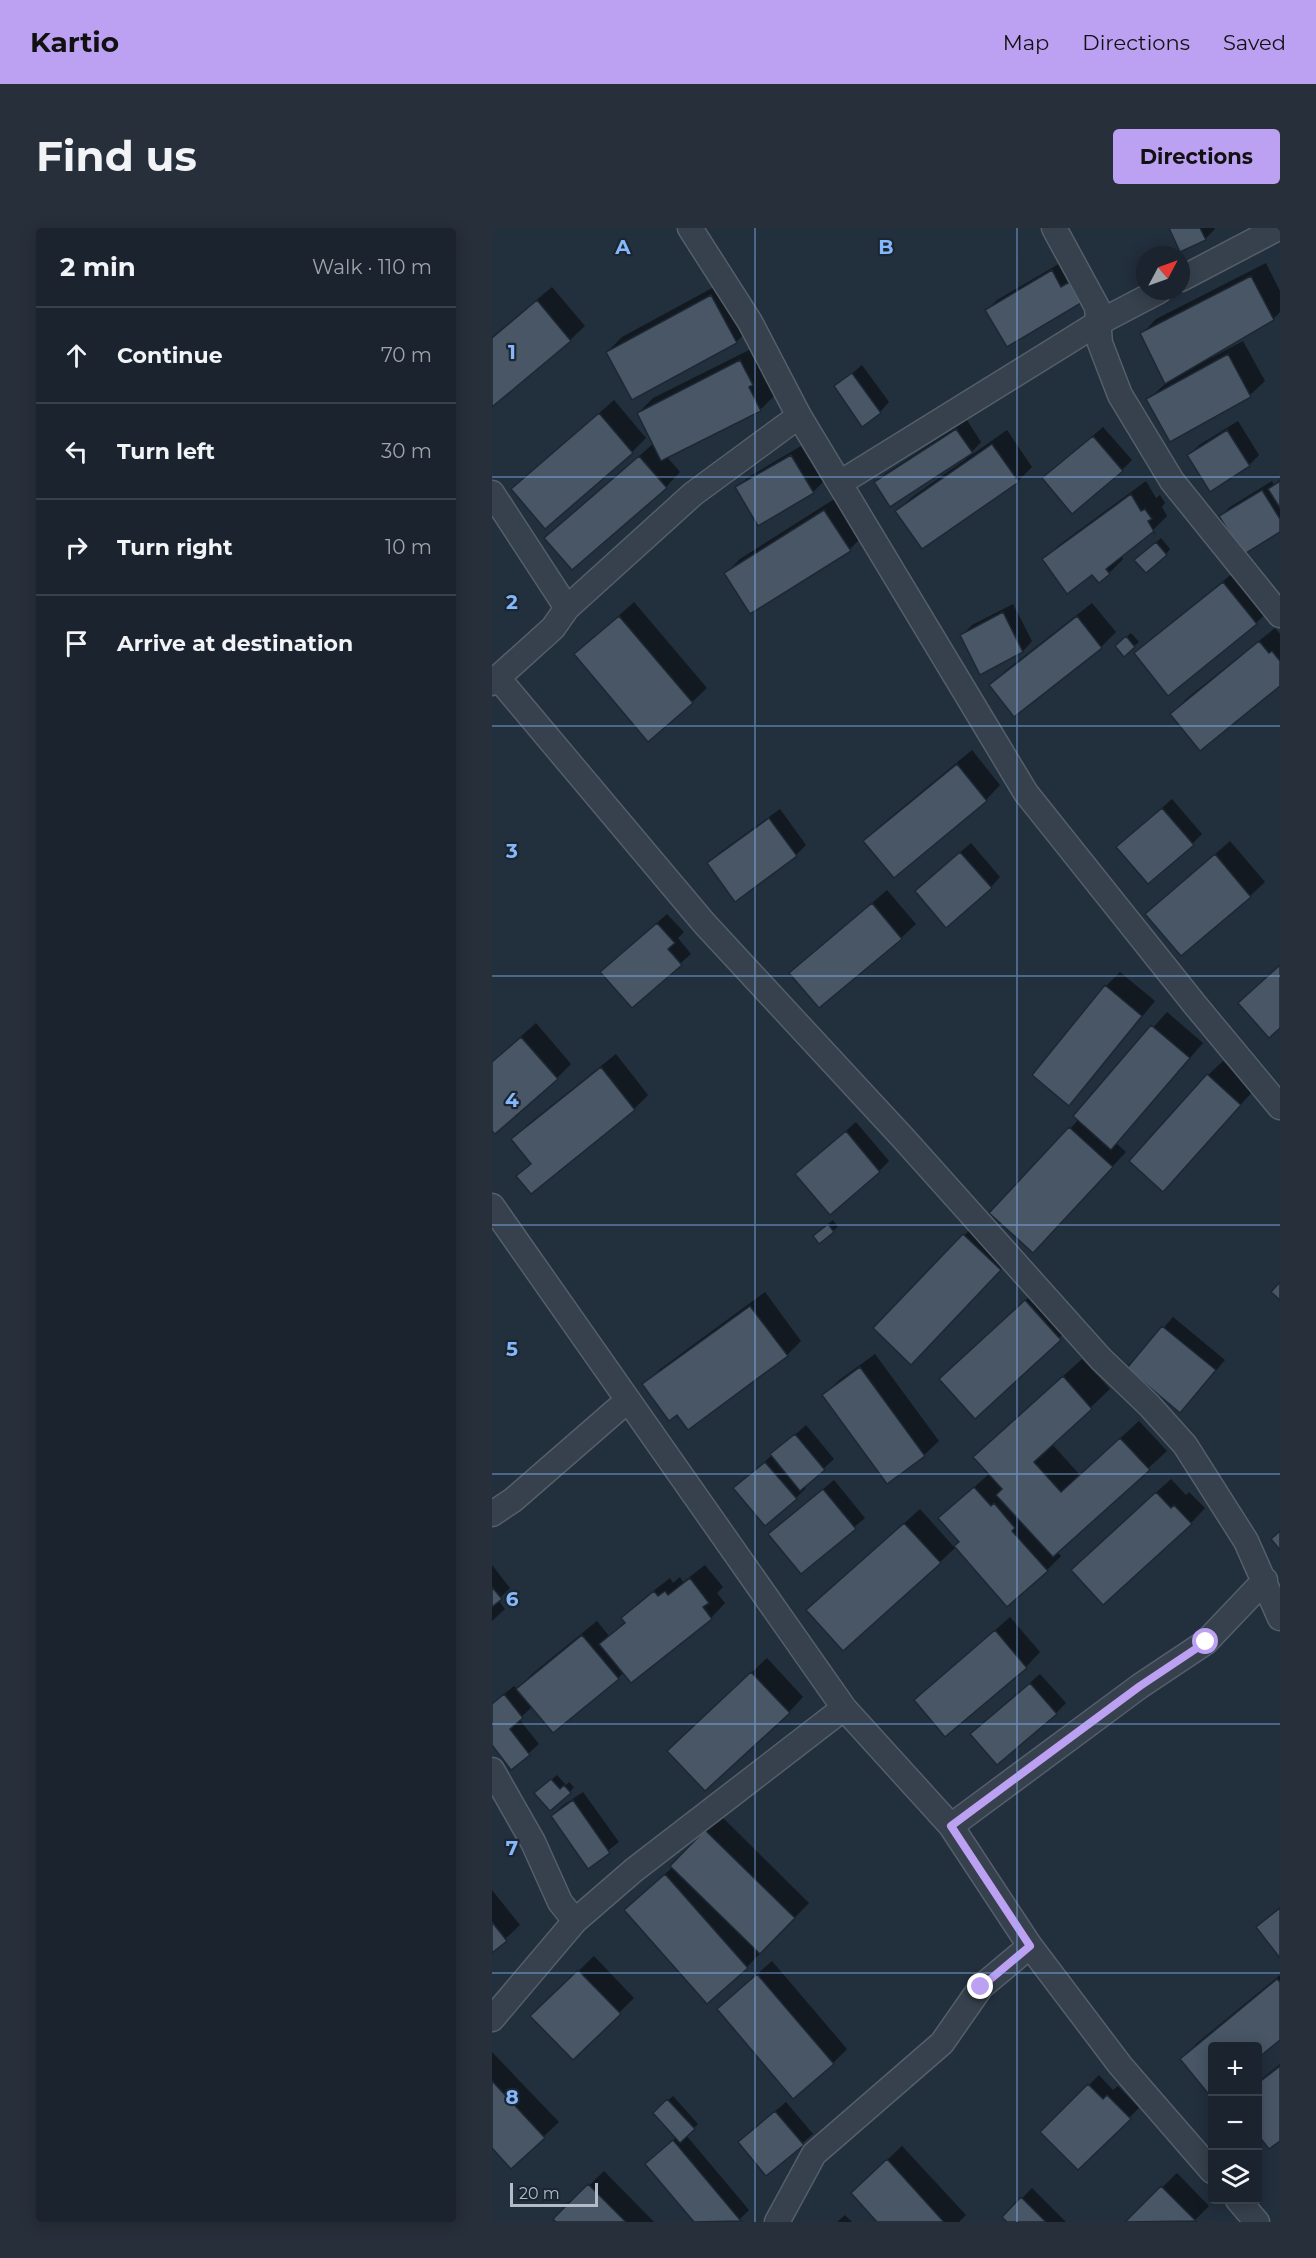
<!DOCTYPE html>
<meta charset="utf-8">
<style>
:root{--surface:#1a232e;--page:#272f3a;--text:#f1f3f6;--muted:#9fa4aa;--line:#38404a;--accent:#bca0f2}
body{margin:0;font-family:Montserrat,sans-serif;background:var(--page);color:var(--text)}
.controls{position:absolute;right:18px;bottom:18px;display:grid;overflow:hidden;border-radius:6px;box-shadow:0 3px 15px #0003}
.controls button{width:54px;height:54px;display:grid;place-items:center;padding:0;border:0;border-bottom:2px solid var(--line);background:var(--surface);color:var(--text);font:30px sans-serif}
.compass{position:absolute;left:644px;top:18px;width:54px;height:54px;border-radius:50%;background:var(--surface);box-shadow:0 3px 15px #0003;rotate:49deg}
.scale{position:absolute;left:18px;bottom:15px;width:88px;box-sizing:border-box;padding-left:6px;border:3px solid #b2bcc8;border-top:0;font-size:16px;line-height:21px;white-space:nowrap;color:#b2bcc8;-webkit-text-stroke:4px #1b2632;paint-order:stroke}
.stop{position:absolute;width:18px;height:18px;margin:-14px;border:4px solid #bca0f2;border-radius:50%;background:#fff}
.stop.end{background:#bca0f2;border-color:#fff;box-shadow:0 2px 6px #0008}
.list{margin:0;padding:0;list-style:none}
h2{display:flex;justify-content:space-between;align-items:center;height:78px;margin:0;padding:0 24px;font-size:26px}
h2 small{font-size:20px;font-weight:400;color:var(--muted)}
.list li{display:grid;grid-template-columns:39px 1fr auto;gap:18px;align-items:center;box-sizing:border-box;height:96px;padding:0 24px;border-top:2px solid var(--line)}
.list b{display:block;font-size:22px;white-space:nowrap}
.list em{font-size:20px;font-style:normal;color:var(--muted)}
.icon{flex:none;width:33px;height:33px;fill:none;stroke:currentColor;stroke-width:2;stroke-linecap:round;stroke-linejoin:round}
.map{position:relative;flex:none;width:788px;height:1994px;overflow:hidden;border-radius:6px}
header{display:flex;align-items:center;gap:36px;box-sizing:border-box;height:84px;padding:0 30px;background:var(--accent);color:#111}
header strong{font-size:28px}
nav{display:flex;gap:33px;margin-inline-start:auto;font-size:21px}
.intro{display:flex;align-items:center;justify-content:space-between;box-sizing:border-box;height:144px;padding:0 36px}
h1{margin:0;font-size:42px}
.button{padding:15px 27px;border-radius:6px;background:var(--accent);color:#111;font-size:21px;font-weight:700}
main{display:flex;gap:36px;padding:0 36px}
aside{flex:1;background:var(--surface);border-radius:6px;box-shadow:0 3px 15px #0003}
.map>svg:first-child{display:block}
.shadow{fill:#0007}
.building{fill:#485666;stroke:#1d2834;stroke-width:1.5}
.lines{fill:none;stroke-linecap:round;stroke-linejoin:round}
.street-casing{stroke:#545f6b;stroke-width:27}
.street{stroke:#36414d;stroke-width:24}
.route{stroke:#bca0f2;stroke-width:8}
.grid{fill:none;stroke:#85b8fa;stroke-width:1.5;stroke-opacity:0.55}
.grid-label{font-size:20px;text-anchor:middle;font-weight:bold;fill:#85b8fa;stroke:#1b2632;stroke-width:4.5;stroke-linejoin:round;paint-order:stroke}
</style>
<header>
<strong>Kartio</strong>
<nav><a>Map</a><a>Directions</a><a>Saved</a></nav>
</header>
<div class="intro"><h1>Find us</h1><a class="button">Directions</a></div>
<main>
<aside>
<h2>2 min<small>Walk · 110 m</small></h2>
<ul class="list">
<li><svg class="icon" aria-label="ahead" viewBox="0 0 24 24"><path d="M12 20V5M6 11l6-6 6 6"/></svg><div><b>Continue</b></div><em>70 m</em></li>
<li><svg class="icon" aria-label="left" viewBox="0 0 24 24"><path d="M17 20v-9H6M10 6l-5 5 5 5"/></svg><div><b>Turn left</b></div><em>30 m</em></li>
<li><svg class="icon" aria-label="right" viewBox="0 0 24 24"><path d="M7 20v-9h11M14 6l5 5-5 5"/></svg><div><b>Turn right</b></div><em>10 m</em></li>
<li><svg class="icon" aria-label="arrive" viewBox="0 0 24 24"><path d="M6 21V4h12l-3 4 3 4H6"/></svg><div><b>Arrive at destination</b></div></li>
</ul>
</aside>
<div class="map">
<svg width="788" height="1994" viewBox="0 0 788 1994">
<rect width="100%" height="100%" fill="#222f3d"/>
<path class="shadow" d="M679,0H722L723,1L713,11Z
M570,34L597,64L588,74L495,82L505,72Z
M774,35L788,63V84L781,91L720,127L721,129L751,113L773,153L758,167L678,212L656,172L674,155L650,106L664,91Z
M233,53L259,100L244,114L115,124L130,109Z
M60,59L93,98L78,112L0,177V109Z
M263,119L283,167L268,182L175,229L188,244L174,259L54,310L162,215L146,185L161,170Z
M370,137L397,174L388,184L344,159Z
M122,172L154,210L140,224L21,261Z
M475,192L489,214L477,227L478,228L515,202L540,239L526,253L405,283L420,269L474,231L473,228L384,254L394,245Z
M746,193L767,227L757,237L697,227L707,217Z
M611,199L640,232L630,242L562,241Z
M309,218L331,254L321,264L245,260L255,250Z
M788,251V302L728,288L738,279L780,253L782,257Z
M654,253L664,270L668,267L673,275L670,279L675,288L661,302L629,327L631,331L617,345H600L552,332L567,317Z
M347,268L372,307L358,321L233,346L248,331Z
M669,310L678,321L674,326L649,328Z
M746,341L779,381L764,395L644,425L659,411Z
M142,374L215,460L200,474L84,426Z
M600,375L624,404L609,419L522,487L499,457L513,443Z
M521,376L540,413L531,423L489,445L470,407L480,397Z
M783,400L788,406V456L680,486L694,471Z
M639,405L647,414L642,418L630,413Z
M480,522L508,557L494,572L402,647L373,613L388,598Z
M680,571L710,606L701,615L636,610Z
M288,581L314,617L304,627L244,671L217,635L227,625Z
M738,613L773,654L758,668L655,686Z
M479,615L508,649L499,659L435,653Z
M395,662L424,696L409,710L327,778L299,745Z
M175,686L192,704L186,710L199,726L140,778L120,734Z
M628,744L663,773L591,861L577,876L614,758Z
M675,784L711,815L624,915L634,924L555,1009L499,985L587,891L583,888Z
M44,795L79,836L65,850L0,901V834Z
M124,826L156,867L142,881L26,948L40,935L21,911L35,897Z
M731,833L762,862L685,947L716,847Z
M364,894L397,933L387,943L305,946Z
M341,992L346,999L341,1003H327Z
M487,992L522,1027L433,1120L383,1100Z
M548,1059L582,1096L483,1188L463,1137Z
M273,1064L309,1113L295,1127L185,1185L152,1157L167,1142Z
M681,1089L733,1132L698,1173L637,1140Z
M383,1126L447,1213L432,1227L395,1254L332,1167L346,1153Z
M590,1131L618,1161L560,1216L588,1247L647,1193L675,1223L565,1324L569,1328L555,1342L469,1314L448,1290L498,1245L501,1211Z
M314,1197L342,1231L312,1258L314,1260L304,1270L253,1251Z
M679,1251L694,1267L697,1264L713,1280L699,1295L595,1327Z
M342,1252L373,1290L309,1344L288,1297Z
M428,1281L463,1320L448,1334L331,1368Z
M0,1337L18,1360L6,1372L13,1381L0,1393Z
M213,1337L231,1359L225,1365L233,1375L219,1390L132,1444L126,1450L40,1479L27,1491L47,1516L20,1540L0,1515V1476L22,1458L25,1461L40,1446L105,1393L117,1408L134,1393L131,1390L146,1375L178,1350L181,1355L188,1349L191,1354Z
M518,1389L548,1424L534,1439L424,1472Z
M275,1430L311,1469L297,1484L192,1508Z
M548,1446L574,1475L564,1485L490,1496Z
M65,1547L74,1557L77,1554L82,1559L78,1564L49,1561Z
M91,1564L127,1614L96,1638L61,1588L70,1578Z
M229,1588L317,1675L255,1739L148,1668L181,1639L180,1638Z
M0,1662L28,1697L0,1723Z
M788,1679V1728L766,1699Z
M102,1728L142,1770L81,1830L40,1788Z
M280,1733L355,1821L341,1835L241,1767Z
M788,1747V1810L766,1829V1818H720L719,1866L690,1831L704,1816Z
M0,1824L67,1894L19,1939L0,1918Z
M788,1836V1911L777,1919L766,1904V1854Z
M607,1847L621,1862L626,1858L647,1880L586,1940L550,1904Z
M181,1868L206,1896L194,1907L257,1982L245,1994H204L155,1936L185,1909L163,1885Z
M294,1874L321,1906L274,1946L257,1905Z
M410,1918L474,1987L467,1994H387L375,1951Z
M112,1943L162,1994H66L63,1991Z
M685,1945L717,1978L701,1994H635Z
M540,1960L574,1994H517L512,1989Z
M353,1987L360,1994H345Z"/>
<path class="building" d="M677,0H708L714,12L688,24Z
M560,42L569,59L577,54L589,75L515,119L493,82Z
M759,48L782,92L673,156L648,105Z
M219,67L245,115L140,172L114,124Z
M45,72L79,113L0,179V110Z
M736,126L759,169L678,214L654,171Z
M248,132L261,157L257,159L269,183L169,233L145,185Z
M360,145L389,185L370,199L342,158Z
M107,185L141,225L53,301L19,261Z
M464,201L481,225L398,279L382,254Z
M735,202L758,238L718,264L695,227Z
M601,208L631,243L580,286L550,250Z
M500,216L527,254L430,321L403,283Z
M299,227L322,265L266,298L243,259Z
M147,228L175,260L80,342L52,310Z
M788,253V280L776,261Z
M770,262L788,291V304L751,327L727,288Z
M639,266L649,283L653,281L660,291L656,293L664,307L661,304L614,341L618,346L607,355L600,347L575,366L550,331Z
M332,282L359,323L258,386L232,345Z
M664,314L675,327L654,345L642,332Z
M731,354L765,396L676,468L642,425Z
M511,384L531,424L488,447L468,407Z
M127,388L201,475L156,514L82,426Z
M585,388L610,420L522,489L497,457Z
M634,408L643,419L632,429L623,418Z
M767,413L777,425L780,423L788,433V458L708,523L678,486Z
M465,536L495,573L402,650L371,613Z
M670,580L702,617L656,656L624,619Z
M277,590L305,628L243,674L215,635Z
M468,624L500,660L454,700L423,663Z
M723,626L759,669L689,728L653,686Z
M380,675L410,711L327,780L297,745Z
M165,695L183,715L176,721L190,737L140,780L108,744Z
M788,737V800L777,810L746,775Z
M613,757L650,788L577,878L540,847Z
M659,797L698,830L619,922L581,888Z
M29,809L66,851L3,906L0,903V834Z
M109,839L143,882L39,966L24,948L39,936L19,911Z
M715,846L749,877L671,964L637,933Z
M577,899L621,939L541,1025L497,985Z
M354,903L388,944L338,987L303,946Z
M336,996L342,1004L327,1016L321,1008Z
M471,1006L509,1042L419,1137L381,1100Z
M788,1054V1072L779,1064Z
M533,1072L569,1112L483,1191L447,1151Z
M258,1078L296,1128L196,1202L185,1187L177,1193L150,1156Z
M670,1098L724,1142L688,1185L635,1140Z
M368,1139L433,1228L395,1256L330,1167Z
M571,1148L600,1181L542,1234L569,1264L628,1210L658,1242L561,1329L504,1267L510,1261L481,1229Z
M303,1206L333,1242L308,1263L278,1226Z
M273,1234L305,1271L273,1298L241,1260Z
M482,1259L499,1278L502,1275L523,1300L520,1303L556,1343L515,1379L462,1318L467,1314L446,1290Z
M331,1261L364,1301L309,1346L276,1306Z
M664,1264L679,1280L682,1277L700,1296L611,1377L579,1342Z
M412,1295L449,1335L351,1423L314,1382Z
M788,1303V1322L779,1311Z
M198,1350L217,1375L211,1379L220,1391L139,1455L107,1416L133,1395L129,1390L162,1363L166,1368L173,1363L176,1367Z
M0,1359L10,1371L0,1379Z
M503,1402L535,1440L453,1509L422,1472Z
M90,1407L127,1451L61,1505L24,1461Z
M259,1444L298,1485L213,1563L175,1523Z
M538,1455L565,1486L505,1537L478,1506Z
M12,1466L31,1490L18,1501L38,1527L19,1542L0,1517V1476Z
M59,1551L68,1561L72,1557L79,1565L58,1583L42,1565Z
M81,1572L118,1625L96,1641L59,1588Z
M213,1602L303,1690L268,1726L178,1638Z
M173,1646L256,1740L215,1776L132,1682Z
M788,1680V1730L764,1699Z
M0,1694L15,1713L0,1725Z
M86,1742L129,1786L81,1832L38,1788Z
M265,1746L342,1836L301,1871L225,1781Z
M785,1751L788,1754V1812L766,1830V1818H720L719,1869L688,1831Z
M788,1838V1913L777,1921L766,1907V1855Z
M0,1853L53,1910L19,1941L0,1920Z
M596,1856L611,1871L615,1867L639,1891L586,1942L548,1904Z
M175,1871L203,1901L188,1915L161,1885Z
M283,1883L312,1917L274,1948L246,1914Z
M181,1912L249,1993L202,1994L153,1936Z
M395,1931L452,1994H385L359,1965Z
M96,1956L134,1994H64L61,1991Z
M669,1958L704,1993L633,1994Z
M529,1969L554,1994H515L510,1989Z"/>
<g class="lines">
<g class="street-casing">
<path id="street" d="M198,0L258,94L307,188L534,565L704,778L788,879
M562,0L605,79L608,115L628,167L680,253L788,387
M689,51L786,0
M348,255L606,95L667,63
M0,265L75,380
M6,450L212,695L412,911L609,1131L657,1177L693,1217L754,1313L788,1390
M0,455L61,400L75,380L201,266L307,188
M0,978L352,1480L459,1598L538,1718L628,1837L720,1943
M0,1286L21,1272L136,1172
M0,1542L41,1614L68,1674L83,1693
M459,1598L648,1458L714,1414L773,1352
M0,1791L83,1693L142,1642L352,1480
M746,1972L765,1994
M285,1994L322,1926L450,1815L489,1759L538,1718"/>
</g>
<use href="#street" class="street"/>
</g>
<g class="lines">
<path class="route" d="M489,1759L538,1718L459,1598L648,1458L714,1414"/>
</g>
<path class="grid" d="M263,0V1994M525,0V1994M0,249H788M0,498H788M0,748H788M0,997H788M0,1246H788M0,1496H788M0,1745H788"/>
<g class="grid-label">
<text x="131" y="26">A</text>
<text x="394" y="26">B</text>
<text x="20" y="131">1</text>
<text x="20" y="381">2</text>
<text x="20" y="630">3</text>
<text x="20" y="879">4</text>
<text x="20" y="1128">5</text>
<text x="20" y="1378">6</text>
<text x="20" y="1627">7</text>
<text x="20" y="1876">8</text>
</g>
</svg>
<div class="controls">
<button>+</button>
<button>−</button>
<button><svg class="icon" aria-label="layers" viewBox="0 0 24 24"><path d="M12 4l9 5-9 5-9-5zM3 14l9 5 9-5"/></svg></button>
</div>
<svg class="compass" viewBox="-18 -18 36 36"><path d="M0-13l5 13h-10z" fill="#e53935"/><path d="M0 13l5-13h-10z" fill="#9fa4aa"/></svg>
<div class="scale">20 m</div>
<div class="stop" style="left:714px;top:1414px"></div>
<div class="stop end" style="left:489px;top:1759px"></div>
</div>
</main>
